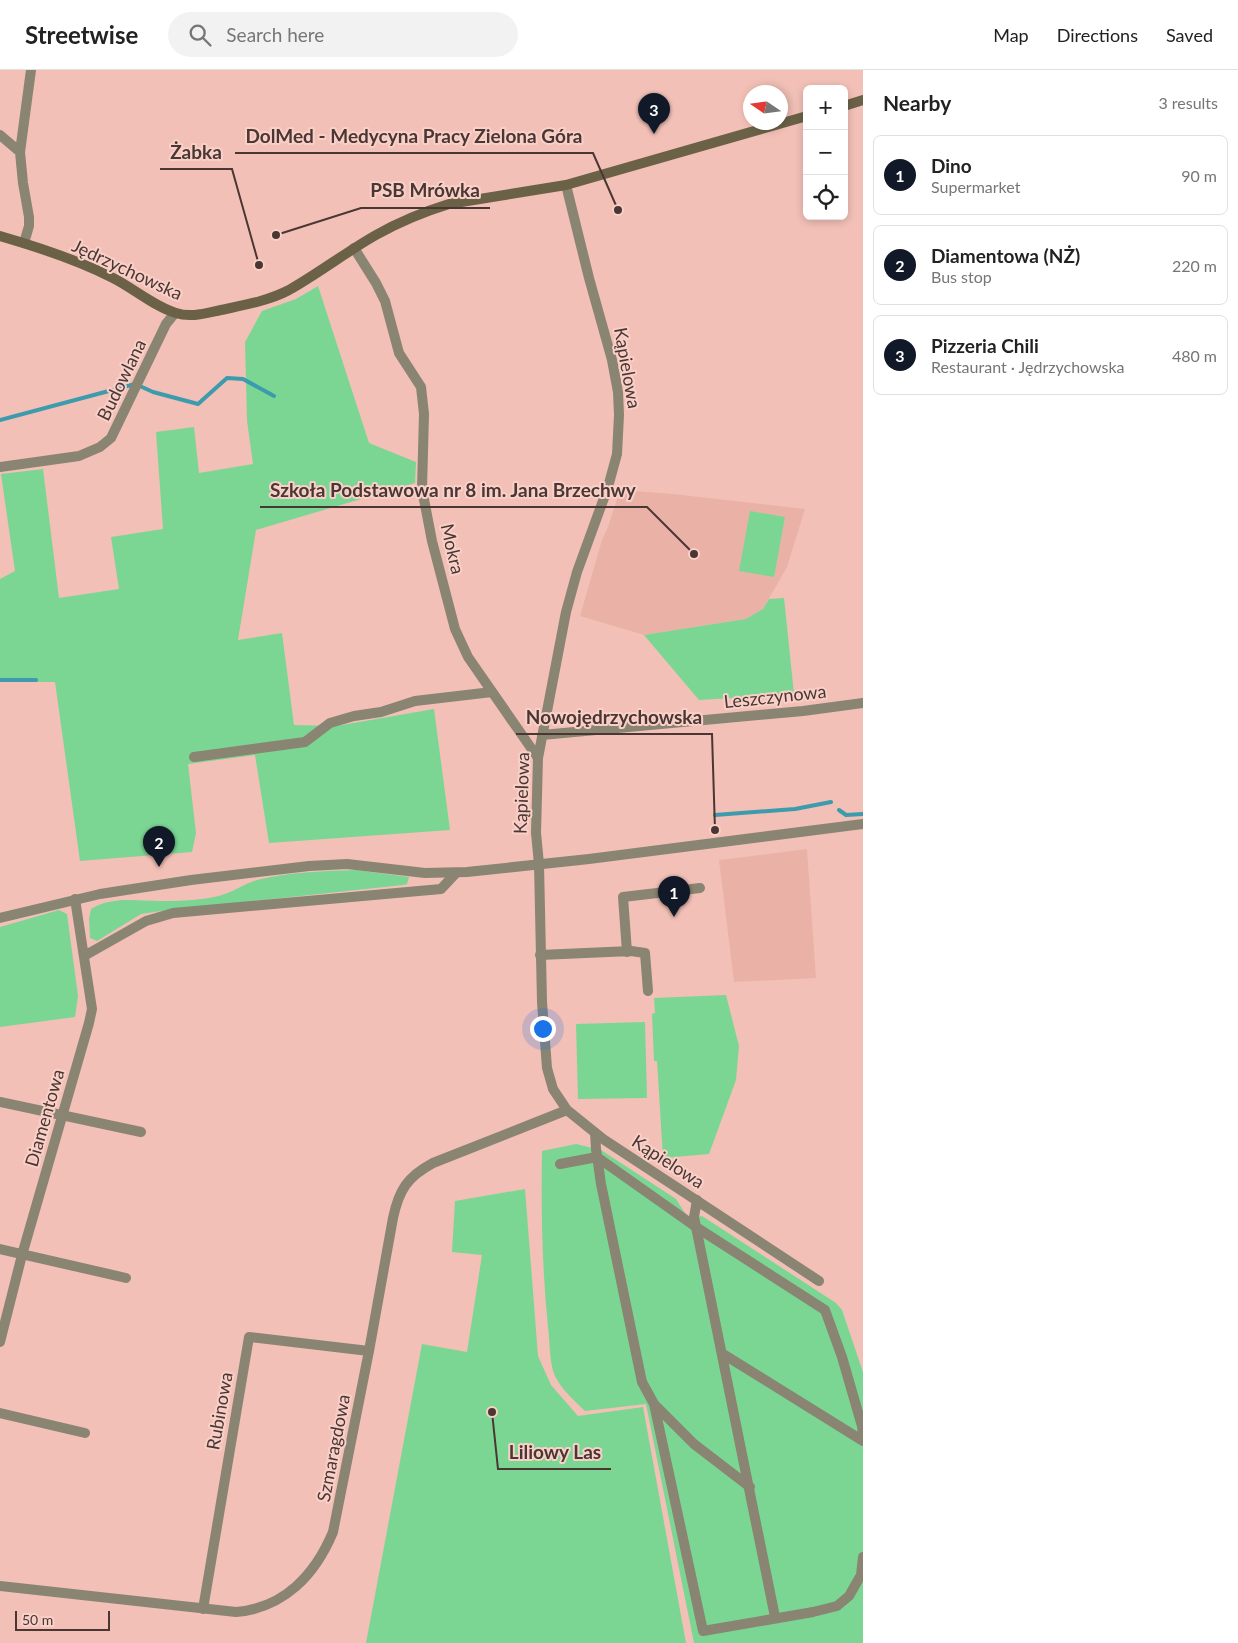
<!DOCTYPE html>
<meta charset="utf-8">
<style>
:root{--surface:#fff;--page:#f2f2f2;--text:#222;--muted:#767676;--line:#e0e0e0;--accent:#111827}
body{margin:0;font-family:Lato,sans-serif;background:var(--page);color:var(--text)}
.controls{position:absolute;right:15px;top:15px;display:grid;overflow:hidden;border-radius:8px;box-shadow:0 2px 8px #0003}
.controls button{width:45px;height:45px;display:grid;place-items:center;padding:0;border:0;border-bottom:1px solid var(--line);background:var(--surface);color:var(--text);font:25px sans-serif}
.compass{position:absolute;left:743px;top:15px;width:45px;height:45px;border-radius:50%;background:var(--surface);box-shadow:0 2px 8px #0003;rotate:283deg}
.scale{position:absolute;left:15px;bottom:12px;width:95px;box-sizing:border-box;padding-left:5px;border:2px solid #4a3632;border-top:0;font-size:14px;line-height:18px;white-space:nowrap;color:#4a3632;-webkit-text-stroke:4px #f9d0c8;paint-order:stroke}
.you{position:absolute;left:542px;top:958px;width:18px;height:18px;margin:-12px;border:4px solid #fff;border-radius:50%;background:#1a73e8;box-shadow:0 0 0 8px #1a73e833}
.badge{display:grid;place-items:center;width:32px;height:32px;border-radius:50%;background:var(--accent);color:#fff;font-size:16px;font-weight:700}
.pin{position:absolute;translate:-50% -41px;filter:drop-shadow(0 1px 2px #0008)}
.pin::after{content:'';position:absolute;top:26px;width:18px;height:15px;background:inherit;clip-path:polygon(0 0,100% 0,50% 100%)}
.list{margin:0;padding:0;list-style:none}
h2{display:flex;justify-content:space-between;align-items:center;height:65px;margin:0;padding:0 20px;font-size:21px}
h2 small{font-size:16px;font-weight:400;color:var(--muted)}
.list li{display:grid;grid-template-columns:32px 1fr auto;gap:15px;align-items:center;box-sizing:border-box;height:80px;margin:0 10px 10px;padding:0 10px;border:1px solid var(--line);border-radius:8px}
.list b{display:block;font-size:19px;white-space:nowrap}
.list p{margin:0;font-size:16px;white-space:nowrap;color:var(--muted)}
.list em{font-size:16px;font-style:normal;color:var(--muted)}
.icon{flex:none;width:28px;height:28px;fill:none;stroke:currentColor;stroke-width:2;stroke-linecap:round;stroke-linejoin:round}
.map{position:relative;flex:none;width:863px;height:1573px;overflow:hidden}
header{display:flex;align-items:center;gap:30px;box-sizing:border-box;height:70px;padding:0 25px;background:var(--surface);border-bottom:1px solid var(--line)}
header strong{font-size:24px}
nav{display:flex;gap:28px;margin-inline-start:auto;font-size:18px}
.search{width:350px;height:45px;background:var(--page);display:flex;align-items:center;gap:12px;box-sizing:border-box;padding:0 18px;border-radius:28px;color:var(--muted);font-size:19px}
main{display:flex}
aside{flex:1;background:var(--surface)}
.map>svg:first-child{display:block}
.built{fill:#eab2a7}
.green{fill:#7bd693}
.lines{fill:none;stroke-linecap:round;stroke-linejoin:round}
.stream{stroke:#3c9bac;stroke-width:4}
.pedestrian{stroke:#8a8472;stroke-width:10}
.minor{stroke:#8a8472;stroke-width:10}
.tertiary{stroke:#8a8472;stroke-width:10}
.secondary{stroke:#6a6147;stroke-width:10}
.labels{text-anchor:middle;stroke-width:4;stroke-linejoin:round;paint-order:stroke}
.street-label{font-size:18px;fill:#4a3632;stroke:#f9d0c8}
.leader{fill:none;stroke:#4a3632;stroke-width:2}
.callout-dot{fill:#4a3632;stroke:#f9d0c8;stroke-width:2}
.callout-label{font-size:19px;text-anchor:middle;font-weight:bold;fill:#4a3632;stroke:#f9d0c8;stroke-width:4;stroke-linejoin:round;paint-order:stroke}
</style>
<header>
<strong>Streetwise</strong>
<div class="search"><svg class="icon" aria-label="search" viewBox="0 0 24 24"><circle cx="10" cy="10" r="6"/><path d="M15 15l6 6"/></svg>Search here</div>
<nav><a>Map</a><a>Directions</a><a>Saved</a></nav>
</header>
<main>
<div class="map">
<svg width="863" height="1573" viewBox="0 0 863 1573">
<rect width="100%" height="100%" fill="#f2c0b6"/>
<path class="built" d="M620,420L673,424L805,439L787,497L763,539L746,549L644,565L580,546L602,470L608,457Z
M807,779L816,908L734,912L719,790Z"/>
<path class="green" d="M318,216L369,373L416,392L415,413L256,460L238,570L282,563L294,655L336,656L434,639L450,760L269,773L255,685L188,694L196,763L192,782L80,791L55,612H0V509L15,501L1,404L43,399L59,528L119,519L111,467L163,459L156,362L194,357L199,403L253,394L247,351L245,272L262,241L296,229Z
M750,441L785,447L774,507L739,501Z
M784,528L794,624L699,630L644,565L746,549L763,539L769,529Z
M356,800L409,807L407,814L403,815L161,841L141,844L97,871L90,868L89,849L91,839C114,825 141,832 166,831C183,831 202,830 219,826C234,822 247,812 261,809C292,802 325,801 356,800Z
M59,840L67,844L78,926L75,947L0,957V857Z
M726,925L739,976L736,1010L709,1084L663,1088L657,991H654L652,944L655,943L654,928Z
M645,952L647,1028L578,1029L576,954Z
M576,1074L601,1080L676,1129L688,1148L702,1146L836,1233L842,1240L863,1302V1573H694L646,1334L585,1341C575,1331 561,1319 555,1306C549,1292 550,1272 548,1257C542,1198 541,1140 542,1081Z
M525,1119L538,1286L551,1315L578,1346L643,1337L686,1573H366L422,1274L467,1282L482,1185L452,1182L455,1131Z"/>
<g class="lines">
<path class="stream" d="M142,317L153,322L198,334L227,308L243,309L274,326
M0,350L135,314
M0,610H36
M839,740L846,745L863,744
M715,745L795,739L831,732"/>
<path class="pedestrian" d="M595,1063L596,1079L601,1114L642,1312L654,1334L694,1374L750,1417
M560,1094L597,1087L696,1157L825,1240L842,1287L862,1356L863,1365
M697,1130L694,1147L775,1547
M723,1284L863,1371
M654,1334L703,1561L813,1542L837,1536L849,1526L861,1505L863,1487"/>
<path class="minor" d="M0,65L20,82
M566,115L589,208L612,290L618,322L619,345L617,384L608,417L577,502L566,542L538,688L536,763L539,794L542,932L547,998L553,1019L567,1040L603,1069L819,1211
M24,173L29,156V147L23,113L20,82L31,0
M354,178L376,213L385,231L399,283L421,317L424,344L422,419L432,471L455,559L468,587L538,688
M0,397L79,386L100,377L111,368L166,254L175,243
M542,665L803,641L863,633
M194,687L305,672L330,653L354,646L381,642L415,631L492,622
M627,882L623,827L700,818
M540,885L631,881L645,883L648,921
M84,886L146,851L173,843L441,819L456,803
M0,1032L141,1062
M0,1179L126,1208
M0,1272L22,1185L89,953L92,939L75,829
M0,1343L85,1363
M0,1516L236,1542C284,1538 315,1505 333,1462L369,1281L393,1148C399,1120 407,1107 433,1093L567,1040
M203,1539L249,1267L369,1281"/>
<path class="tertiary" d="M0,848L100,824L191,810L309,796L347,794L425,803L467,802L589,789L863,754"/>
<path class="secondary" d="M844,36L863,30
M0,166C38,177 78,190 113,208C133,218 155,237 176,243C191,248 206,243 221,240C244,235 268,231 289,220C319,203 346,182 376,165C399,152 423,142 449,134L566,115L807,46"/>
</g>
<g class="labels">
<g class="street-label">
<text transform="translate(127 200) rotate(25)" y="6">Jędrzychowska</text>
<text transform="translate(627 298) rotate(80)" y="6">Kąpielowa</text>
<text transform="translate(122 310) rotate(-64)" y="6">Budowlana</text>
<text transform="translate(452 479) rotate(77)" y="6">Mokra</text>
<text transform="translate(775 627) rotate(-6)" y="6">Leszczynowa</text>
<text transform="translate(522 723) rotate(-88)" y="6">Kąpielowa</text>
<text transform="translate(45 1048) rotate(-74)" y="6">Diamentowa</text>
<text transform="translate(668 1092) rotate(33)" y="6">Kąpielowa</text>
<text transform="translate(220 1341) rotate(-80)" y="6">Rubinowa</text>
<text transform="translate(334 1378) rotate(-79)" y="6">Szmaragdowa</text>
</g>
</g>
<path class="leader" d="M618 140L593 83H235M259 195L232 99H160M276 165L361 138H490M694 484L647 437H260M715 760L712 664H516M492 1342L498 1399H611"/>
<g class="callout-dot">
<circle cx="618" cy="140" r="5"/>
<circle cx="259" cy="195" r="5"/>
<circle cx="276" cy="165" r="5"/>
<circle cx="694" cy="484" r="5"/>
<circle cx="715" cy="760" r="5"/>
<circle cx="492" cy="1342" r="5"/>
</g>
<g class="callout-label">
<text x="414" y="73">DolMed - Medycyna Pracy Zielona Góra</text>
<text x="196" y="89">Żabka</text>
<text x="425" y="127">PSB Mrówka</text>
<text x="453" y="427">Szkoła Podstawowa nr 8 im. Jana Brzechwy</text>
<text x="614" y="654">Nowojędrzychowska</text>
<text x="555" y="1389">Liliowy Las</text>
</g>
</svg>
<div class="controls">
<button>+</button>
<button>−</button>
<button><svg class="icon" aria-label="locate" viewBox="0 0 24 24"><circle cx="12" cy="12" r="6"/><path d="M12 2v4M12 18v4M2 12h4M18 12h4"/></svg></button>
</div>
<svg class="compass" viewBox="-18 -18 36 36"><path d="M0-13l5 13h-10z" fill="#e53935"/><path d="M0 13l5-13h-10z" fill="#767676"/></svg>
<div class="scale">50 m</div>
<div class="you"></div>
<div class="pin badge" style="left:674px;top:847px">1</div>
<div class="pin badge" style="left:159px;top:797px">2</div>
<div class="pin badge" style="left:654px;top:64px">3</div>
</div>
<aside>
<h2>Nearby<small>3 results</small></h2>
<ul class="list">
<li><span class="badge">1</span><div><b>Dino</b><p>Supermarket</p></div><em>90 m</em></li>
<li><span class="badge">2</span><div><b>Diamentowa (NŻ)</b><p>Bus stop</p></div><em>220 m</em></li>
<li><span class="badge">3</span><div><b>Pizzeria Chili</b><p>Restaurant · Jędrzychowska</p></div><em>480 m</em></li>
</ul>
</aside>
</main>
